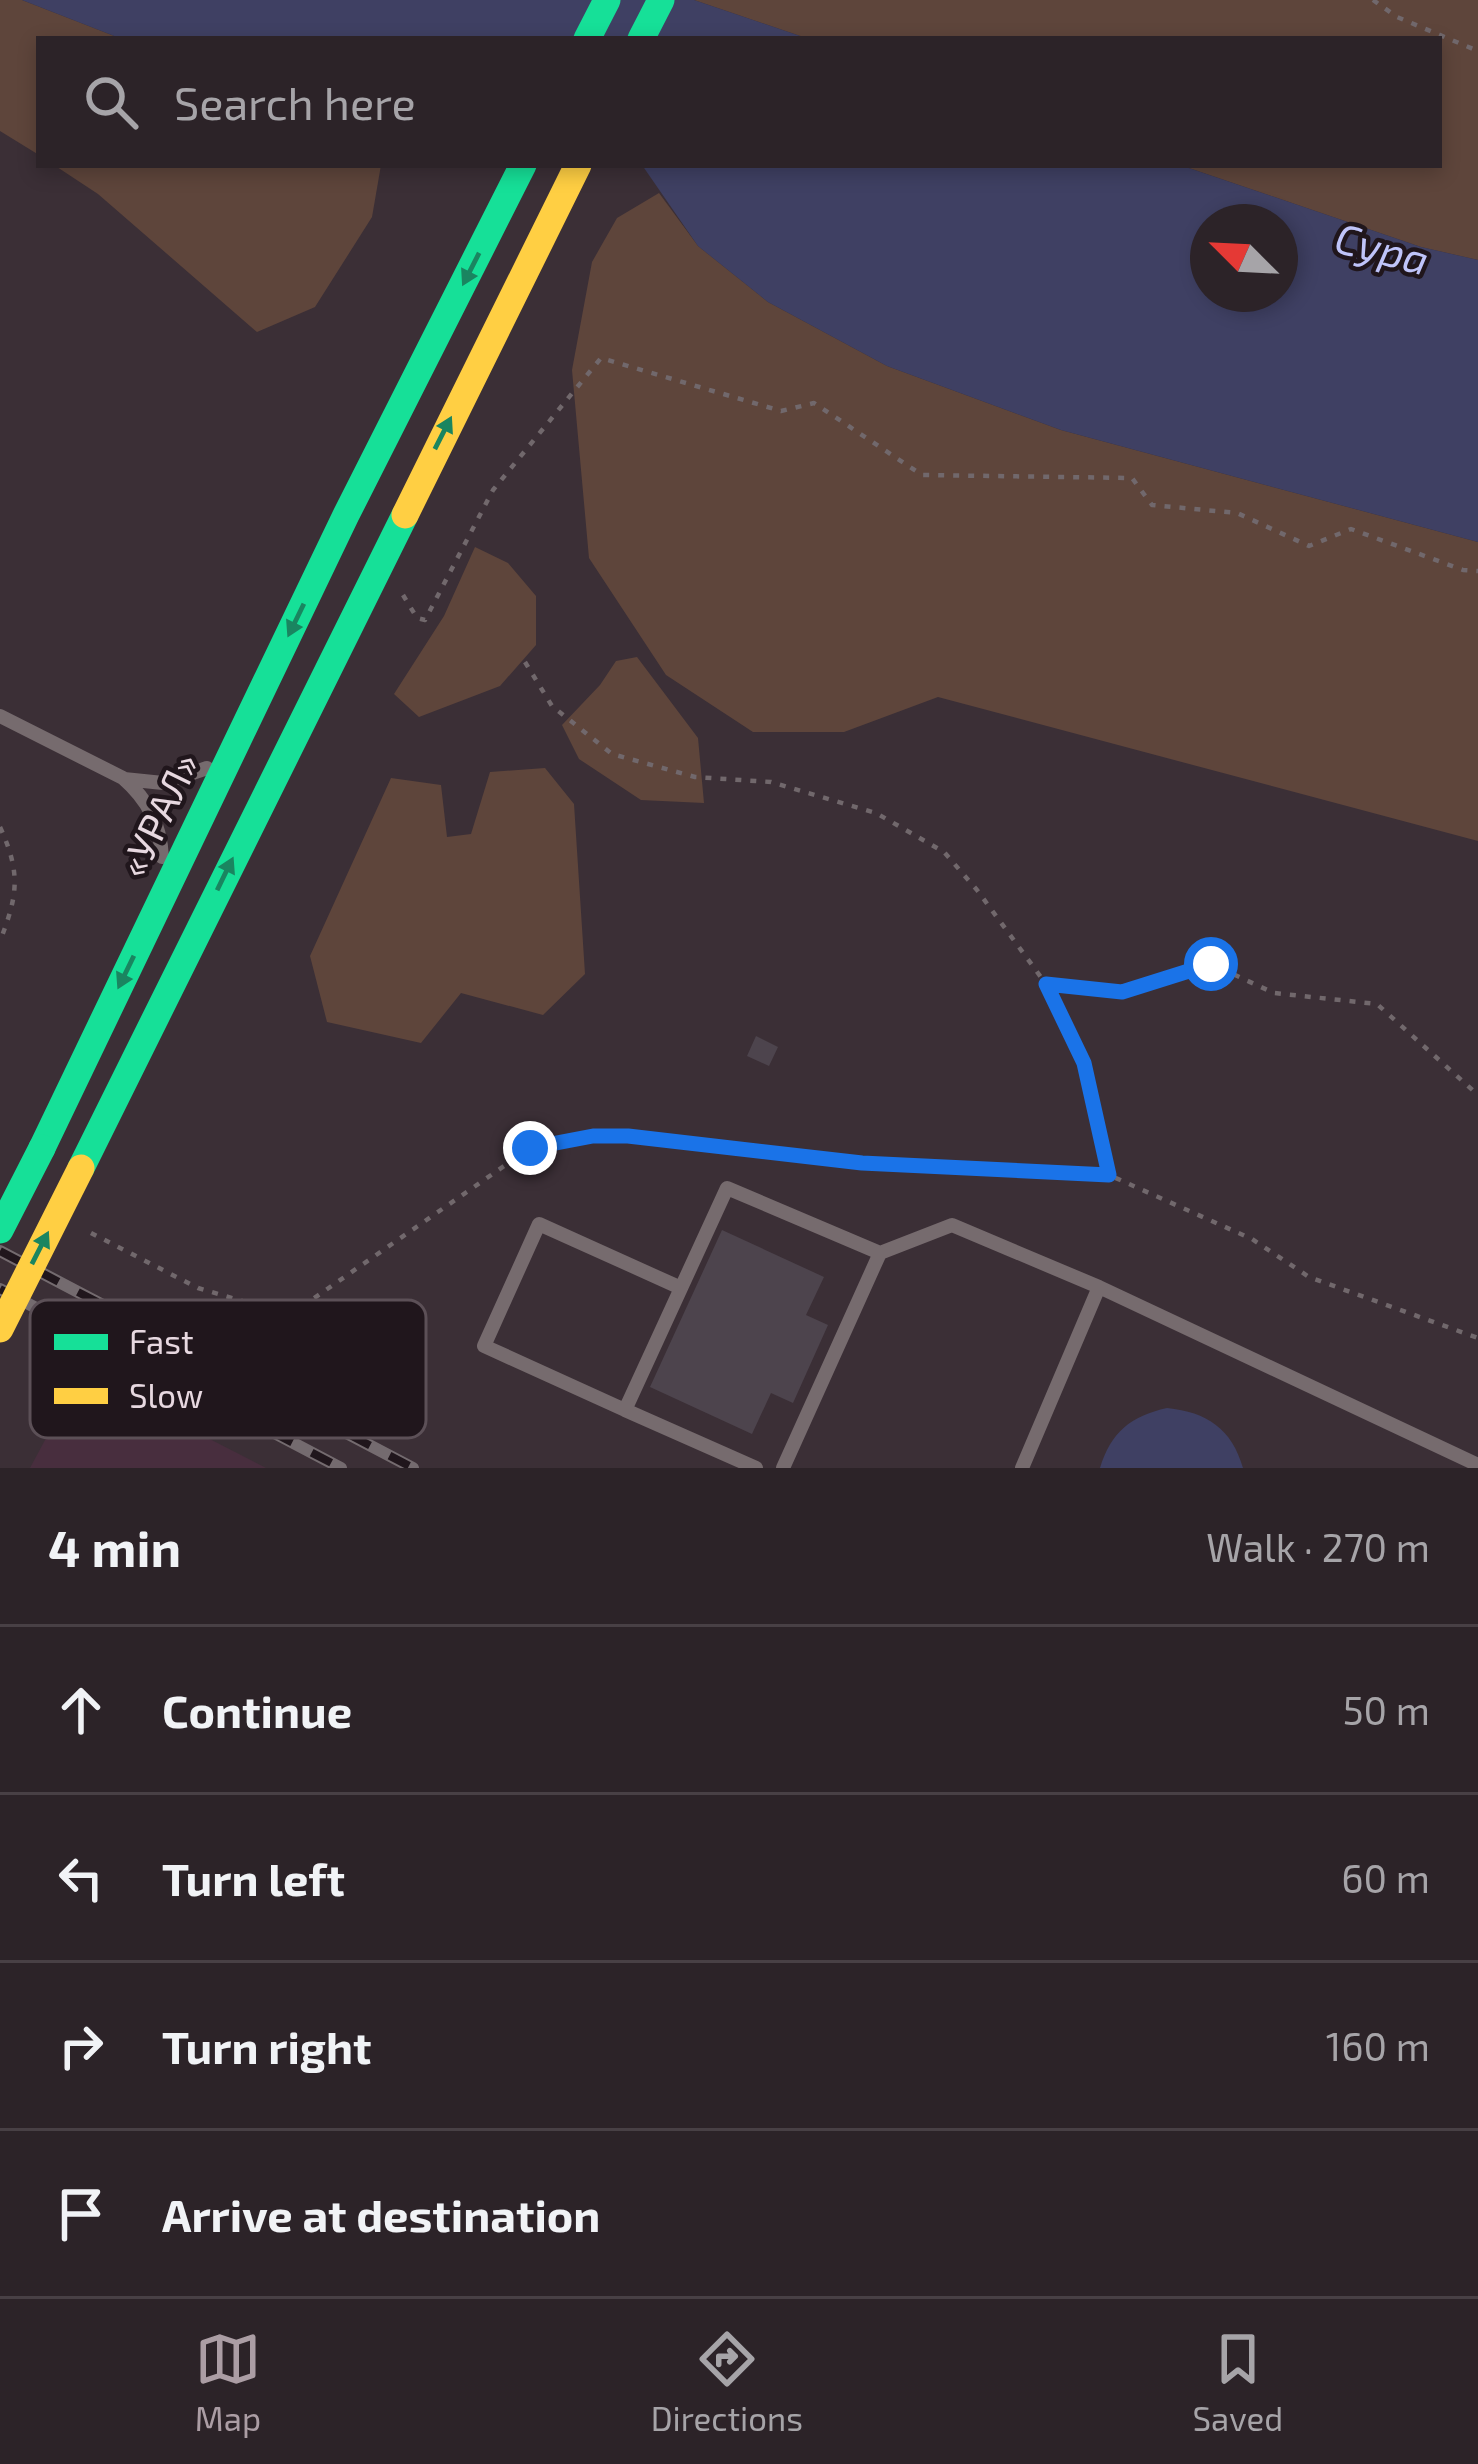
<!DOCTYPE html>
<meta charset="utf-8">
<style>
:root{--surface:#2c2328;--page:#342b30;--text:#f1f3f6;--muted:#a6a4a8;--line:#484045;--accent:#ab9da4}
body{margin:0;font-family:"Exo 2",sans-serif;background:var(--page);color:var(--text)}
.compass{position:absolute;left:1190px;top:204px;width:108px;height:108px;border-radius:50%;background:var(--surface);box-shadow:0 6px 18px #0003;rotate:294deg}
.stop{position:absolute;width:36px;height:36px;margin:-27px;border:9px solid #1a73e8;border-radius:50%;background:#fff}
.stop.end{background:#1a73e8;border-color:#fff;box-shadow:0 3px 12px #0008}
.list{margin:0;padding:0;list-style:none}
h2{display:flex;justify-content:space-between;align-items:center;height:156px;margin:0;padding:0 48px;font-size:51px}
h2 small{font-size:39px;font-weight:400;color:var(--muted)}
.list li{display:grid;grid-template-columns:78px 1fr auto;gap:36px;align-items:center;box-sizing:border-box;height:168px;padding:0 48px;border-top:3px solid var(--line)}
.list b{display:block;font-size:45px;white-space:nowrap}
.list em{font-size:39px;font-style:normal;color:var(--muted)}
.icon{flex:none;width:66px;height:66px;fill:none;stroke:currentColor;stroke-width:2;stroke-linecap:round;stroke-linejoin:round}
.map{position:relative;flex:none;width:1478px;height:1468px;overflow:hidden}
.search{position:absolute;background:var(--surface);box-shadow:0 6px 18px #0003;left:36px;right:36px;top:36px;height:132px;display:flex;align-items:center;gap:30px;box-sizing:border-box;padding:0 42px;border-radius:0px;color:var(--muted);font-size:45px}
.sheet{height:828px;background:var(--surface)}
nav{display:flex;justify-content:space-around;align-items:center;box-sizing:border-box;height:168px;border-top:3px solid var(--line);background:var(--surface);font-size:33px;color:var(--muted)}
nav a{display:grid;justify-items:center;gap:6px}
nav .on{color:var(--accent)}
.map>svg:first-child{display:block}
.built{fill:#482e3e}
.green{fill:#5e453b}
.water{fill:#3f4063;fill-rule:evenodd}
.building{fill:#4d444d}
.lines{fill:none;stroke-linecap:round;stroke-linejoin:round}
.path{stroke:#71686c;stroke-width:4.5;stroke-dasharray:6 9;stroke-linecap:butt}
.lane{stroke:#766b6e;stroke-width:14}
.fast{stroke:#16e098;stroke-width:27}
.slow{stroke:#ffcf43;stroke-width:27}
.rail-casing{stroke:#746b6f;stroke-width:12}
.rail{stroke:#20161c;stroke-width:8;stroke-dasharray:22;stroke-linecap:butt}
.fast-bridge{stroke:#16e098;stroke-width:27}
.slow-bridge{stroke:#ffcf43;stroke-width:27}
.oneway{fill:#1a8560}
.route{stroke:#1a73e8;stroke-width:15}
.labels{text-anchor:middle;stroke-width:9;stroke-linejoin:round;paint-order:stroke}
.street-label{font-size:39px;fill:#e7d8e0;stroke:#20161c}
.water-label{font-size:42px;font-style:italic;fill:#bfc4f9;stroke:#20161c}
.key{fill:#20161c;stroke:#5c5057;stroke-width:3}
.key-label{font-size:33px;fill:#e7d8e0}
</style>
<div class="map">
<svg width="1478" height="1468" viewBox="0 0 1478 1468">
<rect width="100%" height="100%" fill="#3b2f36"/>
<path class="built" d="M81,1373L266,1468H30Z"/>
<path class="green" d="M0,0H22L122,39H39V155L0,131Z
M694,0H1478V260L1421,247L1180,165H1439V39H809Z
M54,165H381L372,217L315,307L257,332L98,194Z
M659,193L698,246L768,302L887,366L1061,430L1478,542V841L938,697L844,732H753L666,675L589,558L572,370L592,262L617,218Z
M475,547L508,563L536,596V645L500,686L419,717L394,694L444,616Z
M637,657L698,738L704,803L641,800L579,759L562,725L600,685L616,661Z
M545,768L574,804L585,974L543,1015L461,993L421,1043L327,1022L310,956L391,778L441,785L447,837L471,834L490,772Z"/>
<path class="water" d="M22,0H694L809,39H122Z
M642,165H1180L1421,247L1478,260V542L1061,430L887,366L768,302L698,246ZM1280,222V294H1208V222Z
M1167,1408C1207,1412 1232,1429 1243,1468H1100C1111,1432 1131,1416 1167,1408Z"/>
<path class="building" d="M756,1036L778,1047L769,1066L747,1056Z
M722,1230L824,1277L806,1315L828,1325L793,1403L771,1393L752,1434L650,1387Z"/>
<g class="lines">
<path class="path" d="M1373,0L1397,17L1478,51
M403,595L417,618L425,620L493,490L601,358L781,411L814,403L922,475L1132,478L1152,505L1237,513L1309,546L1351,529L1463,570L1478,571
M525,662L552,706L612,754L695,777L771,782L876,813L944,852L977,890L1046,984L1084,1063L1109,1175L1252,1239L1309,1277L1478,1338
M0,827C21,873 18,895 0,941
M1046,984L1122,992L1211,964L1274,993L1377,1004L1478,1095
M91,1233L198,1288L256,1305L310,1301L530,1148L593,1136H628L862,1163L1109,1175"/>
<path class="lane" d="M0,716L123,778C148,800 160,823 162,857
M124,779L163,783L207,768
M625,1410L484,1346L539,1224L681,1288
M756,1468L625,1410L727,1188L880,1253
M783,1468L880,1253L952,1225L1099,1287L1478,1465
M1022,1468L1099,1287"/>
<path class="fast" d="M587,39L607,0
M641,39L661,0
M42,1148L346,515L523,165
M81,1168L405,515"/>
<path class="slow" d="M405,515L578,165"/>
<g class="rail-casing">
<path id="rail" d="M0,1251L413,1468
M0,1289L341,1468"/>
</g>
<use href="#rail" class="rail"/>
<path class="fast-bridge" d="M0,1230L42,1148"/>
<path class="slow-bridge" d="M0,1329L81,1168"/>
</g>
<defs><path id="oneway-solid" d="M-6-.8H1V-3.2L6.5 0L1 3.2V.8H-6Z" transform="scale(3)"/></defs>
<g class="oneway">
<use href="#oneway-solid" transform="translate(471 269) rotate(117)"/>
<use href="#oneway-solid" transform="translate(443 433) rotate(-63)"/>
<use href="#oneway-solid" transform="translate(296 620) rotate(116)"/>
<use href="#oneway-solid" transform="translate(225 874) rotate(-64)"/>
<use href="#oneway-solid" transform="translate(126 972) rotate(116)"/>
<use href="#oneway-solid" transform="translate(40 1248) rotate(-63)"/>
</g>
<g class="lines">
<path class="route" d="M530,1148L593,1136H628L862,1163L1109,1175L1084,1063L1046,984L1122,992L1211,964"/>
</g>
<g class="labels">
<g class="street-label">
<text transform="translate(159 815) rotate(-64)" y="14">«УРАЛ»</text>
</g>
<g class="water-label">
<text transform="translate(1382 249) rotate(15)" y="15">Сура</text>
</g>
</g>
<rect x="30" y="1300" width="396" height="138" rx="18" class="key"/>
<rect x="54" y="1334" width="54" height="16" fill="#16e098"/>
<rect x="54" y="1388" width="54" height="16" fill="#ffcf43"/>
<g class="key-label">
<text x="129" y="1354">Fast</text>
<text x="129" y="1408">Slow</text>
</g>
</svg>
<svg class="compass" viewBox="-18 -18 36 36"><path d="M0-13l5 13h-10z" fill="#e53935"/><path d="M0 13l5-13h-10z" fill="#a6a4a8"/></svg>
<div class="stop" style="left:1211px;top:964px"></div>
<div class="stop end" style="left:530px;top:1148px"></div>
<div class="search"><svg class="icon" aria-label="search" viewBox="0 0 24 24"><circle cx="10" cy="10" r="6"/><path d="M15 15l6 6"/></svg>Search here</div>
</div>
<section class="sheet">
<h2>4 min<small>Walk · 270 m</small></h2>
<ul class="list">
<li><svg class="icon" aria-label="ahead" viewBox="0 0 24 24"><path d="M12 20V5M6 11l6-6 6 6"/></svg><div><b>Continue</b></div><em>50 m</em></li>
<li><svg class="icon" aria-label="left" viewBox="0 0 24 24"><path d="M17 20v-9H6M10 6l-5 5 5 5"/></svg><div><b>Turn left</b></div><em>60 m</em></li>
<li><svg class="icon" aria-label="right" viewBox="0 0 24 24"><path d="M7 20v-9h11M14 6l5 5-5 5"/></svg><div><b>Turn right</b></div><em>160 m</em></li>
<li><svg class="icon" aria-label="arrive" viewBox="0 0 24 24"><path d="M6 21V4h12l-3 4 3 4H6"/></svg><div><b>Arrive at destination</b></div></li>
</ul>
</section>
<nav>
<a class="on"><svg class="icon" aria-label="map" viewBox="0 0 24 24"><path d="M3 6l6-2 6 2 6-2v14l-6 2-6-2-6 2zM9 4v14M15 6v14"/></svg>Map</a>
<a><svg class="icon" aria-label="directions" viewBox="0 0 24 24"><path d="M12 3l9 9-9 9-9-9zM9 14v-3h6M13 9l2 2-2 2"/></svg>Directions</a>
<a><svg class="icon" aria-label="saved" viewBox="0 0 24 24"><path d="M7 4h10v16l-5-4-5 4z"/></svg>Saved</a>
</nav>
